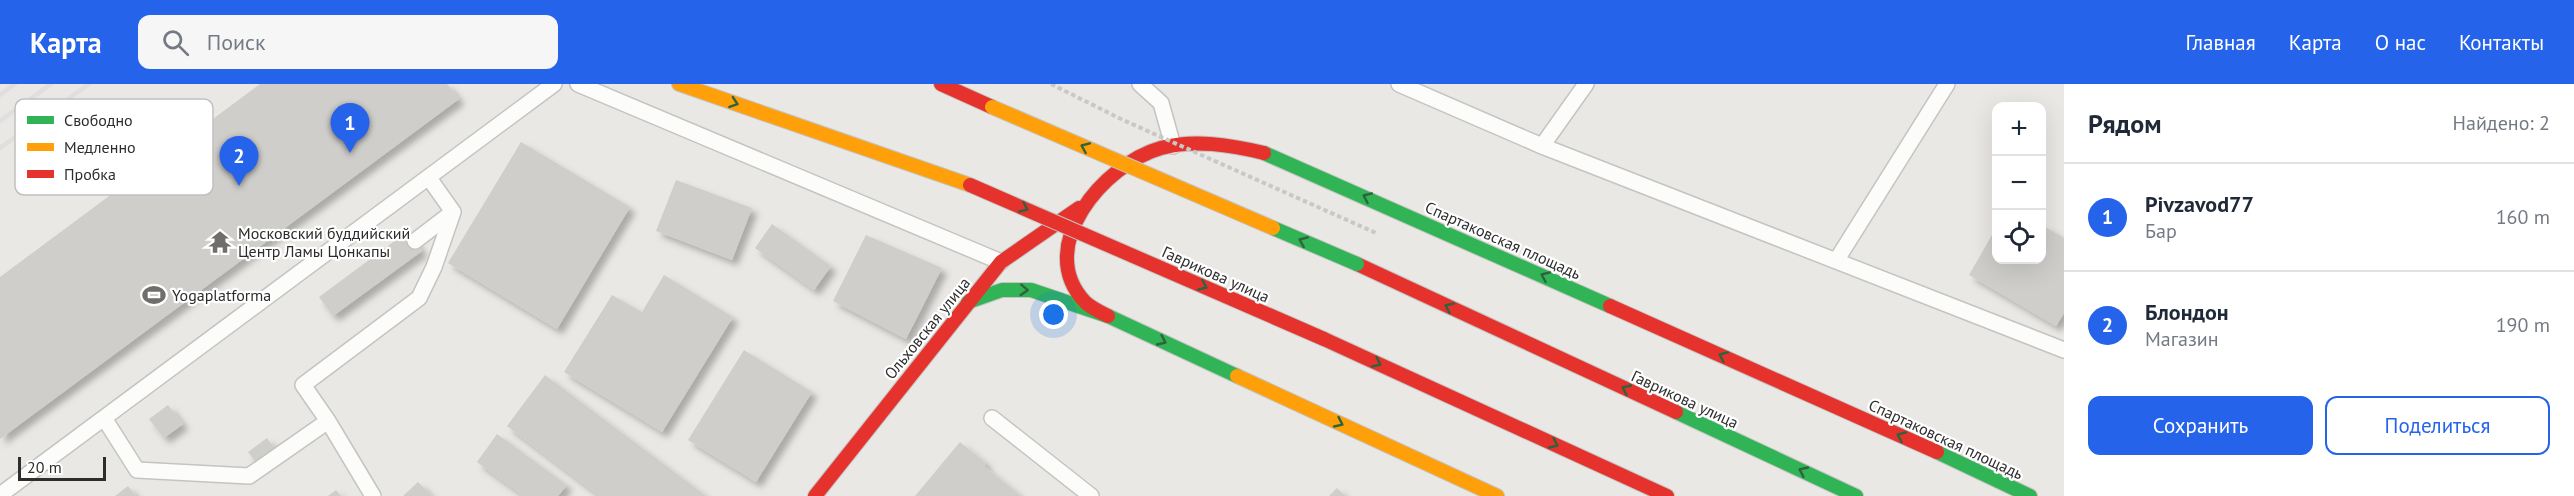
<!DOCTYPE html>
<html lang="ru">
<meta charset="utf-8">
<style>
:root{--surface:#fff;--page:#f6f6f7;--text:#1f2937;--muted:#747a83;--line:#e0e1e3;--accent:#2563eb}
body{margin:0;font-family:"PT Sans",sans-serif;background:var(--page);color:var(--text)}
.controls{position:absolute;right:18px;top:18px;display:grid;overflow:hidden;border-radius:12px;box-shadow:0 6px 24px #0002}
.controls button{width:54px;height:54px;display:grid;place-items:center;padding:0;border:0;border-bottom:2px solid var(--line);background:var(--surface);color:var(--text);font:30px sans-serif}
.scale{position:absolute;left:18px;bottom:15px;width:88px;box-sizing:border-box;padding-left:6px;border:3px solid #2d2d2d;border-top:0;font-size:16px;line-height:21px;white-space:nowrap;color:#2d2d2d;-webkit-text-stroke:4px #fff;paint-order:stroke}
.you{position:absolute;left:1054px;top:231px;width:21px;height:21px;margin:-15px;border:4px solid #fff;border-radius:50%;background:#1a73e8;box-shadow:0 0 0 9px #1a73e833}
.badge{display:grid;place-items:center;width:39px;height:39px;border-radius:50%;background:var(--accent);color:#fff;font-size:20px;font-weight:700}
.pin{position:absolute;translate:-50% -50px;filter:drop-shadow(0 2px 3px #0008)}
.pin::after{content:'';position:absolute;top:32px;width:21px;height:18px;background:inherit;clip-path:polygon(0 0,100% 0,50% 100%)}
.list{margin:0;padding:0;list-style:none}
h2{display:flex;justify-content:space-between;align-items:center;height:78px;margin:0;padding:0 24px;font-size:26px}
h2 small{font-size:20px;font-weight:400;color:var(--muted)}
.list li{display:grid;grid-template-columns:39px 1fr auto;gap:18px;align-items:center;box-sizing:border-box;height:108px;padding:0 24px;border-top:2px solid var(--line)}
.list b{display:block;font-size:22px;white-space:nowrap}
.list p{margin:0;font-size:20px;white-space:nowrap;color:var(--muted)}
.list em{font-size:20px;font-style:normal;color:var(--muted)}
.actions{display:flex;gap:12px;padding:18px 24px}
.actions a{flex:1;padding:14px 0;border:2px solid var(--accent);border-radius:12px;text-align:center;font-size:21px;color:var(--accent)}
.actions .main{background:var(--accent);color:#fff}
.icon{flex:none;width:33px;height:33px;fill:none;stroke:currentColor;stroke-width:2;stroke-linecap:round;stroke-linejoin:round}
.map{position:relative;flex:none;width:2064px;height:412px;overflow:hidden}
header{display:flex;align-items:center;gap:36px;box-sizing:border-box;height:84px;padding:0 30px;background:var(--accent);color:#fff}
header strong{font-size:28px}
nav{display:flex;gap:33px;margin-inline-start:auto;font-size:21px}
.search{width:420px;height:54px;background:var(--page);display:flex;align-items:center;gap:15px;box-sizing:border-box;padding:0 21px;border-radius:12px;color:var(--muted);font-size:22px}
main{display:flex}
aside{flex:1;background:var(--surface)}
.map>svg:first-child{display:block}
.building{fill:#cfcecb;filter:url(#shadow)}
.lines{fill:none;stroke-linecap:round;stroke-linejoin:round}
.lane-casing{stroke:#c4c4c3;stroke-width:18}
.fast-casing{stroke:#c4c4c3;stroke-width:16}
.slow-casing{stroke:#c4c4c3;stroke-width:16}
.jam-casing{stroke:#c4c4c3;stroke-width:16}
.lane{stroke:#fcfcfb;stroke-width:15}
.fast{stroke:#30b455;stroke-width:14}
.slow{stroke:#ff9f0a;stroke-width:14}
.jam{stroke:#e5322d;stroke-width:14}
.rail{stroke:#dfdfe0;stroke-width:4.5}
.fast-bridge-casing{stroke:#c6c5c3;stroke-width:16;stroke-linecap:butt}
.slow-bridge-casing{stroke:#c6c5c3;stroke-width:16;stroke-linecap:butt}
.jam-bridge-casing{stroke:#c6c5c3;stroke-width:16;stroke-linecap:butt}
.path-bridge{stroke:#c8c8c8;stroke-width:4;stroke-dasharray:4.5 3;stroke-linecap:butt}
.fast-bridge{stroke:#30b455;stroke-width:14}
.slow-bridge{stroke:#ff9f0a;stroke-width:14}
.jam-bridge{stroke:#e5322d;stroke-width:14}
.oneway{stroke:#2e633d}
.labels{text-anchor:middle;stroke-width:4.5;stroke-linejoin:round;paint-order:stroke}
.poi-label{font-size:16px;fill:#2d2d2d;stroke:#fff;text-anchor:start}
.street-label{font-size:16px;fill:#2d2d2d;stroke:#fff}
.key{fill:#fff;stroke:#c0c0c0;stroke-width:1.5}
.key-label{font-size:16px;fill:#2d2d2d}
</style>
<header>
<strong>Карта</strong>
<div class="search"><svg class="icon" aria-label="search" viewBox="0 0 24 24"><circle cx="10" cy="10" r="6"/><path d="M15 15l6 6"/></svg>Поиск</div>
<nav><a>Главная</a><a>Карта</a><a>О нас</a><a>Контакты</a></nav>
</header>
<main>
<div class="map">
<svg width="2064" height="412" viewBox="0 0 2064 412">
<defs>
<filter id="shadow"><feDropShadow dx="5.5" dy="5.5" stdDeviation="3" flood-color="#0004"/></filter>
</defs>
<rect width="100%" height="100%" fill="#eae8e4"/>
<path class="building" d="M260,0H447L459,15L0,355V193Z
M521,58L630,123L557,245L448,179Z
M676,96L752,124L732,176L656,147Z
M772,140L831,182L814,206L755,164Z
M2042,141L2064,154V229L2056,242L1969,191L1996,144V176H2042Z
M408,147L422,167L333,232L319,213Z
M866,151L942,184L906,255L833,217Z
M664,191L733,233L662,348L564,288L612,211L642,228Z
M744,266L812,308L756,398L688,356Z
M545,291L706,412H600L507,342Z
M168,321L183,340L164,354L149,335Z
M497,350L567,401L558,412H524L477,378Z
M267,354L277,368L258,381L248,368Z
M960,358L986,379L984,382L1021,412H915Z
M418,398L432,412H403Z
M128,402L136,412H115Z
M1337,404L1345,412H1329Z
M336,406L341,412H328Z"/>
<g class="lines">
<g class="lane-casing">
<path id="lane" d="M578,0L1001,178
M1140,0L1161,19L1173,62
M1399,0L1542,62L2064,266
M1542,62L1586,0
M415,157L453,128
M1836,177L1947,0
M104,334L137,386L249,392L328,337
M992,334L1091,412
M0,411L554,0
M373,412L328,337L303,301L419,214L434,183L453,128L429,94"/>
</g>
<g class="fast-casing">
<path id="fast" d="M1264,69L1610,222
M968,218L1002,206H1031L1108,232L1237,292
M1676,328L1856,412
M1937,368L2030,412"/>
</g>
<g class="slow-casing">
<path id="slow" d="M679,0L970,101
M1237,292L1497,412"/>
</g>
<g class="jam-casing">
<path id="jam" d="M941,0L992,23
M1357,180L1676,328
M1610,222L1937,368
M1108,232C1100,228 1091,224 1085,218C1033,163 1104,80 1161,64C1194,55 1231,61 1264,69
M1324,255L1667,412
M815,412L1001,178L1079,124"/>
</g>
<use href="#lane" class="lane"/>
<use href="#fast" class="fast"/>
<use href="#slow" class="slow"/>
<use href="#jam" class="jam"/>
<path class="rail" d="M0,11L15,0
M0,37L51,0
M0,64L89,0"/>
<g class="fast-bridge-casing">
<path id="fast-bridge" d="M1273,144L1357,180"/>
</g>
<g class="slow-bridge-casing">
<path id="slow-bridge" d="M992,23L1273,144"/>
</g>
<g class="jam-bridge-casing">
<path id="jam-bridge" d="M970,101L1324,255"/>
</g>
<path class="path-bridge" d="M1051,0L1123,36L1376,149"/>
<use href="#fast-bridge" class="fast-bridge"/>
<use href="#slow-bridge" class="slow-bridge"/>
<use href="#jam-bridge" class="jam-bridge"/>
</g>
<defs><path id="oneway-chevron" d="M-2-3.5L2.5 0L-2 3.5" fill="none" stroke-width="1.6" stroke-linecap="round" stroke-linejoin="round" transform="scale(1.5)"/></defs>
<g class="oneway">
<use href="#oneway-chevron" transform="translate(734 19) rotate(19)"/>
<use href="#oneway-chevron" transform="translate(1085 63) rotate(-157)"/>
<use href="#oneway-chevron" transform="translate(1367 113) rotate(-156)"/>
<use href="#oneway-chevron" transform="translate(1024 124) rotate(24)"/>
<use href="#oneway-chevron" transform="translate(1303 157) rotate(-157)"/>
<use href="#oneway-chevron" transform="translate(1545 192) rotate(-156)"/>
<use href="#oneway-chevron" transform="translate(1203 202) rotate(24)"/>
<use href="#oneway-chevron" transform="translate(1024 206) rotate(3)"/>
<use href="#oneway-chevron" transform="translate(1449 223) rotate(-155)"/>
<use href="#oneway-chevron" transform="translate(1162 257) rotate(25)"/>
<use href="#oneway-chevron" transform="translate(1723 272) rotate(-156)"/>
<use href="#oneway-chevron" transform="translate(1377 279) rotate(25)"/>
<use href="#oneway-chevron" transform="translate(1626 305) rotate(-155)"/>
<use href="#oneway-chevron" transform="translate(1339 339) rotate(25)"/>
<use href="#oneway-chevron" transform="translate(1901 352) rotate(-156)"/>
<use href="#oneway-chevron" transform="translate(1554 360) rotate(25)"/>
<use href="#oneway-chevron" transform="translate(1803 387) rotate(-155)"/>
</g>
<defs>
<g id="temple-bare" transform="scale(1.8)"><path d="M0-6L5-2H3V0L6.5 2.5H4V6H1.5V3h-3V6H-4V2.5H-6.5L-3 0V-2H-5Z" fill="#6f6e6d" stroke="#fff" stroke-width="2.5" paint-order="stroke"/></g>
<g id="stadium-bare" transform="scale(1.8)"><path d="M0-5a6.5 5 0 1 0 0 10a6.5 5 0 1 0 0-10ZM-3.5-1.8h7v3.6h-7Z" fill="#6f6e6d" stroke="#fff" stroke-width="2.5" paint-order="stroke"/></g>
</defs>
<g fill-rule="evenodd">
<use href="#temple-bare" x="220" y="158"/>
<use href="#stadium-bare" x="154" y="211"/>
</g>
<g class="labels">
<g class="poi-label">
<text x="238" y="155">Московский буддийский<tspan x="238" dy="18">Центр Ламы Цонкапы</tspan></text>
<text x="172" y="217">Yogaplatforma</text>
</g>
<g class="street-label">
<text transform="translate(1503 156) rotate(24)" y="6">Спартаковская площадь</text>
<text transform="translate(1216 190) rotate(24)" y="6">Гаврикова улица</text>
<text transform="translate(927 244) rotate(-51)" y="6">Ольховская улица</text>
<text transform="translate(1685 315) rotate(25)" y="6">Гаврикова улица</text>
<text transform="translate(1946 355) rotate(25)" y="6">Спартаковская площадь</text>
</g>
</g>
<rect x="15" y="15" width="198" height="96" rx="9" class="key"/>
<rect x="27" y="32" width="27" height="8" fill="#30b455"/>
<rect x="27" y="59" width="27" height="8" fill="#ff9f0a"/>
<rect x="27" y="86" width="27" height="8" fill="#e5322d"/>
<g class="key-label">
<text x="64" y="42">Свободно</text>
<text x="64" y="69">Медленно</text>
<text x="64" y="96">Пробка</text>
</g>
</svg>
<div class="controls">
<button>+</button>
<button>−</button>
<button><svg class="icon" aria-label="locate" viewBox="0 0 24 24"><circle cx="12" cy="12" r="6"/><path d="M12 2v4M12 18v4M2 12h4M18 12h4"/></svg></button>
</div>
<div class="scale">20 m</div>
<div class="you"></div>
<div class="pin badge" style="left:350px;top:69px">1</div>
<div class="pin badge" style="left:239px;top:102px">2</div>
</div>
<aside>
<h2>Рядом<small>Найдено: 2</small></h2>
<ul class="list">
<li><span class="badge">1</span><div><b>Pivzavod77</b><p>Бар</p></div><em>160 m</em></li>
<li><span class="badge">2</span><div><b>Блондон</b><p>Магазин</p></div><em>190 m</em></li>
</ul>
<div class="actions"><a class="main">Сохранить</a><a>Поделиться</a></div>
</aside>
</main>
